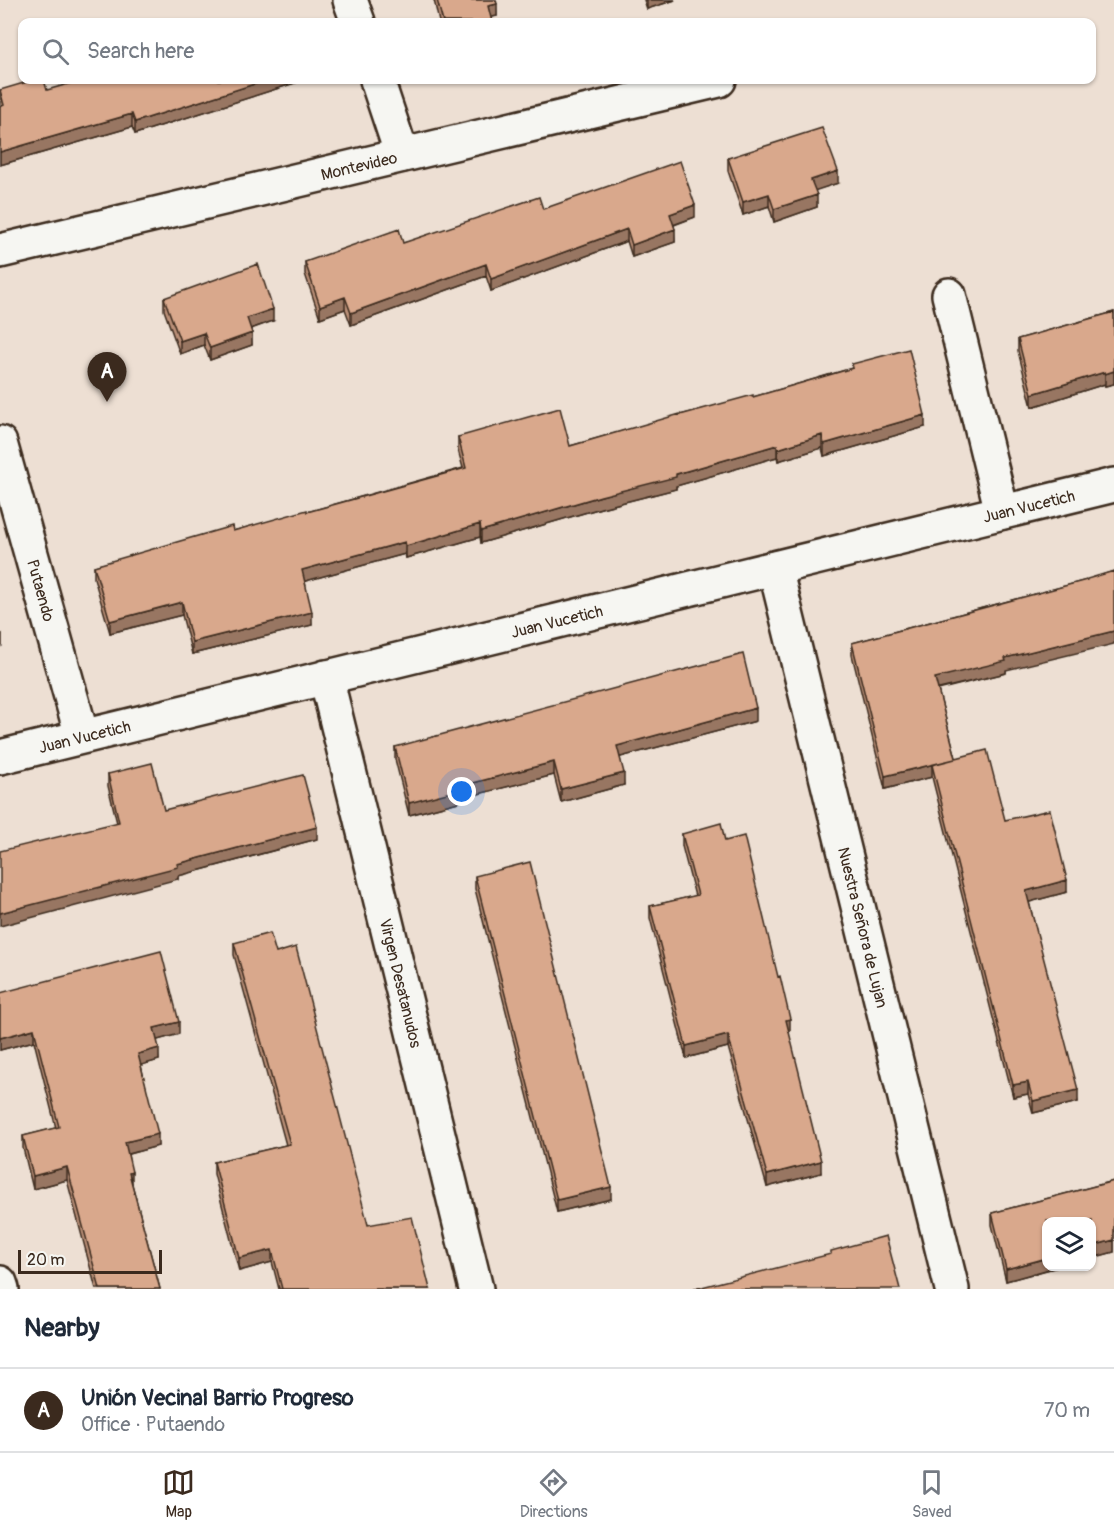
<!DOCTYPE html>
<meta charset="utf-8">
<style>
:root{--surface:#fff;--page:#f2f2f3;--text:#1f2937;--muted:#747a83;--line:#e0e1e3;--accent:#3b2a1e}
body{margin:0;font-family:Pangolin,sans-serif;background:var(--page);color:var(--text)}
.controls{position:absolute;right:18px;bottom:18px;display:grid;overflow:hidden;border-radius:12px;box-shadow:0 2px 4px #0004}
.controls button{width:54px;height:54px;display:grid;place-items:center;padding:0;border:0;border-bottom:2px solid var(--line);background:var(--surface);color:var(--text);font:30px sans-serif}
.scale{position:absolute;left:18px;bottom:15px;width:144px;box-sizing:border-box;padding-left:6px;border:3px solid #3b2a1e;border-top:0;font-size:16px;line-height:21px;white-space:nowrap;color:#3b2a1e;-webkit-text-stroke:4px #f6f6f2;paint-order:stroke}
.you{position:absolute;left:462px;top:792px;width:21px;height:21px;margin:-15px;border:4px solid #fff;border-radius:50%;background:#1a73e8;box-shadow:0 0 0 9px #1a73e833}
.badge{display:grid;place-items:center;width:39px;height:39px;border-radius:50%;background:var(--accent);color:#fff;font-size:20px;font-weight:700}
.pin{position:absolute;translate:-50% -50px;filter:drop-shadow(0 2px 3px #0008)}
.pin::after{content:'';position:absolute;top:32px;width:21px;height:18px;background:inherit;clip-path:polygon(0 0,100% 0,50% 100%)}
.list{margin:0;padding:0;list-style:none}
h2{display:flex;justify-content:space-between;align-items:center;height:78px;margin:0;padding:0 24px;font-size:26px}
h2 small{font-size:20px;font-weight:400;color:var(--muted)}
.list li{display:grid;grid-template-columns:39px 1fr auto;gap:18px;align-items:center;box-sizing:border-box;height:84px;padding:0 24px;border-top:2px solid var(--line)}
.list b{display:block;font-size:22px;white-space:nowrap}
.list p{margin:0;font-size:20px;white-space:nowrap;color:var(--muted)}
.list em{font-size:20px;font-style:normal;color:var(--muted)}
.icon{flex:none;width:33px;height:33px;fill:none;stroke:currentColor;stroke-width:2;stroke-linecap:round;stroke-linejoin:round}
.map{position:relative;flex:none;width:1114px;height:1289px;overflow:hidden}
.search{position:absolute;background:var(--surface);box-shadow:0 2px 4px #0004;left:18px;right:18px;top:18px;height:66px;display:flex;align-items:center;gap:15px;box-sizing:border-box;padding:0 21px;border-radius:12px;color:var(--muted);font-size:22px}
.sheet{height:162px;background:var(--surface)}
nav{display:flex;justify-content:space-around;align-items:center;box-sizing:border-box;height:84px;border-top:2px solid var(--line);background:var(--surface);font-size:16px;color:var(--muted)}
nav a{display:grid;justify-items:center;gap:3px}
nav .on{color:var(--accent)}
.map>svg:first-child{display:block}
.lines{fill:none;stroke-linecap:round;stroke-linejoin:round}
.minor-casing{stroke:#3b2a1e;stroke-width:38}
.minor{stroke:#f6f6f2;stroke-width:33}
.wall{fill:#bb9078;stroke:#3b2a1e;stroke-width:1.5}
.shaded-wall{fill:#987662;stroke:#3b2a1e;stroke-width:1.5}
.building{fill:#d9a88c;stroke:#3b2a1e;stroke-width:1.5}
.labels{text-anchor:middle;stroke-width:6;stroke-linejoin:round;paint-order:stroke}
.street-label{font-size:16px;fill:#3b2a1e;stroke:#f6f6f2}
</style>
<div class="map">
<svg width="1114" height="1289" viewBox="0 0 1114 1289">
<rect width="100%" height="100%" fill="#eddfd3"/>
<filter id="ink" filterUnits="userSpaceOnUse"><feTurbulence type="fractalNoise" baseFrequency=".0167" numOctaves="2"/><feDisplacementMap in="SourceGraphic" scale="12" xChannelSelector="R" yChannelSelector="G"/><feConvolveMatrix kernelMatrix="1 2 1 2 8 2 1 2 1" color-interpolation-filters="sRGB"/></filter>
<g filter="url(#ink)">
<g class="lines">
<g class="minor-casing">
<g id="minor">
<path d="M350,0L358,22"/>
<path d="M377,80L402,155"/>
<path id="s1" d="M0,251L719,80"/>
<path d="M949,295L1002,512"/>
<path id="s2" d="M0,443L82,736"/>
<path id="s3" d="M775,568L952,1289"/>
<path id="s4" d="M326,677L476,1289"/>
<path id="s5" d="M0,757L1114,485"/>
<path d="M0,1283L2,1289"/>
</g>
</g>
<use href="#minor" class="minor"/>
</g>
<path class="wall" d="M434,0H496L497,16L491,17L492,22H439Z
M644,0H675L647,9Z
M298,80V82L135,134L132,127L0,165V107L1,106L0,90H47Z
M728,158L838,183L815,190L817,207L774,222L769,206L743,215L728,171Z
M543,209L695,217L674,225L675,242L632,257L627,241L491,291L486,276L351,325L345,309L320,318L305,274V262L403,243Z
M164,298L273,321L251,329L252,345L210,360L204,345L180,354L164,310Z
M1114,312V384L1105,386V384L1032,407L1018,351V339Z
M852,364L925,427L824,456L822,448L778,461L777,457L676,486V489L601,508L481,543L480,537L406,558L405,554L305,581L312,625L192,654L182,615L110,633L94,578V566L307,512L463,468L458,450V437L570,446L680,415L753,397L852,368Z
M1114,571L1006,670V673L938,690L956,758L1005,820L1067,892L1029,902L1078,1102L1033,1113L1028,1094L1013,1097L932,777L885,789L852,655V643L1087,580Z
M756,721L620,757L624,785L561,802L554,775L470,796V799L409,815L395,759V747Z
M108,774L164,810L317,839L178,876V879L117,823L108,786Z
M682,834L725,841L790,1031L788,1032L821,1173L767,1187L728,1047L686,1058L650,918V906L695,896L682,846Z
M475,876L611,1199L557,1212L475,889Z
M234,943L276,953L368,1225L430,1289H279L272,1262L239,1271L214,1174V1162L286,1145L234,955Z
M0,993L179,1034L157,1040L159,1060L141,1065L158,1146L128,1154L132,1184L160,1289H96L67,1180L33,1189L23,1148V1136L56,1128L34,1041L0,1050Z
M1114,1181V1252L1006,1281L992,1225V1213Z"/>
<path class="shaded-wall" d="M647,0H675L647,9Z
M497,4V16L488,18V6Z
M267,80H298V82L135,134V122Z
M132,114V127L0,165V152Z
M838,171V183L811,192V180Z
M769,194V206L743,215V202Z
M817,195V207L774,222V209Z
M695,205V217L670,226V214Z
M627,229V241L491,291V279Z
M675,229V242L632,257V245Z
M486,264V276L351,325V313Z
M345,297V309L320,318V306Z
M273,309V321L247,330V318Z
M204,333V345L180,354V341Z
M252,333V345L210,360V348Z
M1114,371V384L1105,386V374Z
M1105,372V384L1032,407V394Z
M925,415V427L824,456V444Z
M822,435V448L778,461V449Z
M777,445V457L676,486V489L601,508L481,543V531Z
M480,524V537L406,558V546Z
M405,542V554L302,582V570Z
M182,602V615L110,633V621Z
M312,612V625L192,654V642Z
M1114,631V644L1006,670V673L935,690V678L1005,658Z
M2,634V646L0,647V635Z
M756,708V721L617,758V746Z
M955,759L932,765V777L885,789V776Z
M554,762V775L470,796V799L409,815V803L469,784Z
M624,773V785L561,802V789Z
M317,827V839L178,876V879L0,926V913L177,864Z
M1067,880V892L1026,903V891Z
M790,1019V1031L786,1033V1020Z
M179,1022V1034L154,1041V1028Z
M34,1029V1041L0,1050V1038Z
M728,1035V1047L686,1058V1046Z
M159,1048V1060L138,1066V1054Z
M1028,1082V1094L1013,1097V1085Z
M1078,1090V1102L1033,1113V1101Z
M158,1134V1146L125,1155V1142Z
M821,1161V1173L767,1187V1175Z
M67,1167V1180L33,1189V1176Z
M132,1172V1184L129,1173Z
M611,1187V1199L557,1212V1200Z
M1114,1240V1252L1092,1258V1246Z
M272,1250V1262L239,1271V1258Z
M1047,1258V1266H1060L1006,1281V1269Z"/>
<path class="building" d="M437,0H496L497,4L488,6L492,22H443Z
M34,80H44L47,90L82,80H267L135,122L132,114L0,152V107L4,105L0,90Z
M822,128L838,171L811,180L817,195L774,209L769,194L743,202L728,158Z
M680,161L695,205L670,214L675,229L632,245L627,229L491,279L486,264L351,313L345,297L320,306L305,262L399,229L403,243L539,197L543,209Z
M258,264L273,309L247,318L252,333L210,348L204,333L180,341L164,298Z
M1114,312V371L1105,374V372L1032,394L1018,339Z
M909,349L925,415L824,444L822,435L778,449L777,445L676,474V477L601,496L481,531L480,524L406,546L405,542L302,570L312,612L192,642L182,602L110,621L94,566L232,526L233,531L307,510V512L466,468L458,437L560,408L570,446L680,414V415L753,395V397L853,368L852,364Z
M1114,571V631L1005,658L1006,661L935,678L956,758L987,750L1005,820L1050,810L1067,880L1026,891L1078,1090L1033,1101L1028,1082L1013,1085L932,765L955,759L885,776L852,643L1087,580V579Z
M743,654L756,708L617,746L624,773L561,789L554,762L469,784L470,787L409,803L395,747Z
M152,763L164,810L303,775L317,827L177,864L178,867L0,913V851L119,822L108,774Z
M721,823L725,841L744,836L778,977L780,976L790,1019L786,1020L821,1161L767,1175L728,1035L686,1046L650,906L698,895L682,834Z
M530,862L611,1187L557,1200L475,876Z
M270,933L276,953L296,947L368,1225L412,1217L430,1289H282L272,1250L239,1258L214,1162L290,1144L234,943Z
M161,951L179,1022L154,1028L159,1048L138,1054L158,1134L125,1142L132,1172L129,1173L160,1289H100L67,1167L33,1176L23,1136L59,1127L34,1029L0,1038V993Z
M1114,1181V1240L1092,1246V1221H1047V1258L1006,1269L992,1213Z
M886,1236L900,1289H694L831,1254V1251Z"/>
</g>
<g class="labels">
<g class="street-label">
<text dy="6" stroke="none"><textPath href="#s1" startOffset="369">Montevideo</textPath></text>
<text dy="6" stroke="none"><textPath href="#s5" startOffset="1059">Juan Vucetich</textPath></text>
<text dy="6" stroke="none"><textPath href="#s2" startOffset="153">Putaendo</textPath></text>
<text dy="6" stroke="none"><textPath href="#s5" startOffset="573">Juan Vucetich</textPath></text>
<text dy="6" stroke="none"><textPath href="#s5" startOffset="87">Juan Vucetich</textPath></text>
<text dy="6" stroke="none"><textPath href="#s3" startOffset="370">Nuestra Señora de Lujan</textPath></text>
<text dy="6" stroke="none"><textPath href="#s4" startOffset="315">Virgen Desatanudos</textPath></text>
</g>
</g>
</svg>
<div class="controls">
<button><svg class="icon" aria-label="layers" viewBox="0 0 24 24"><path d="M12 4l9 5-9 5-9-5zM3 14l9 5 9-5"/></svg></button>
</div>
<div class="scale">20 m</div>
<div class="you"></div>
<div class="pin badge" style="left:107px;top:402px">A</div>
<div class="search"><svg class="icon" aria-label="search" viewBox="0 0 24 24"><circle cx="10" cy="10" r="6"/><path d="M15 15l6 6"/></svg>Search here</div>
</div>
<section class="sheet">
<h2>Nearby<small></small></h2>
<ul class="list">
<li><span class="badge">A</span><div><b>Unión Vecinal Barrio Progreso</b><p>Office · Putaendo</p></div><em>70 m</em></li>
</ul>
</section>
<nav>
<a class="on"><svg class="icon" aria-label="map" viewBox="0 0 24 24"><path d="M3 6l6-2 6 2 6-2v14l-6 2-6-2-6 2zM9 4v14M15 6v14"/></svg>Map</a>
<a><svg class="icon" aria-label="directions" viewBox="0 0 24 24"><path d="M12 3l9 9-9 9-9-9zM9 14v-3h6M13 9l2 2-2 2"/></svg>Directions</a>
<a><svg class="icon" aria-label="saved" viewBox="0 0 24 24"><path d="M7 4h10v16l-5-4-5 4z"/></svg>Saved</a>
</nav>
